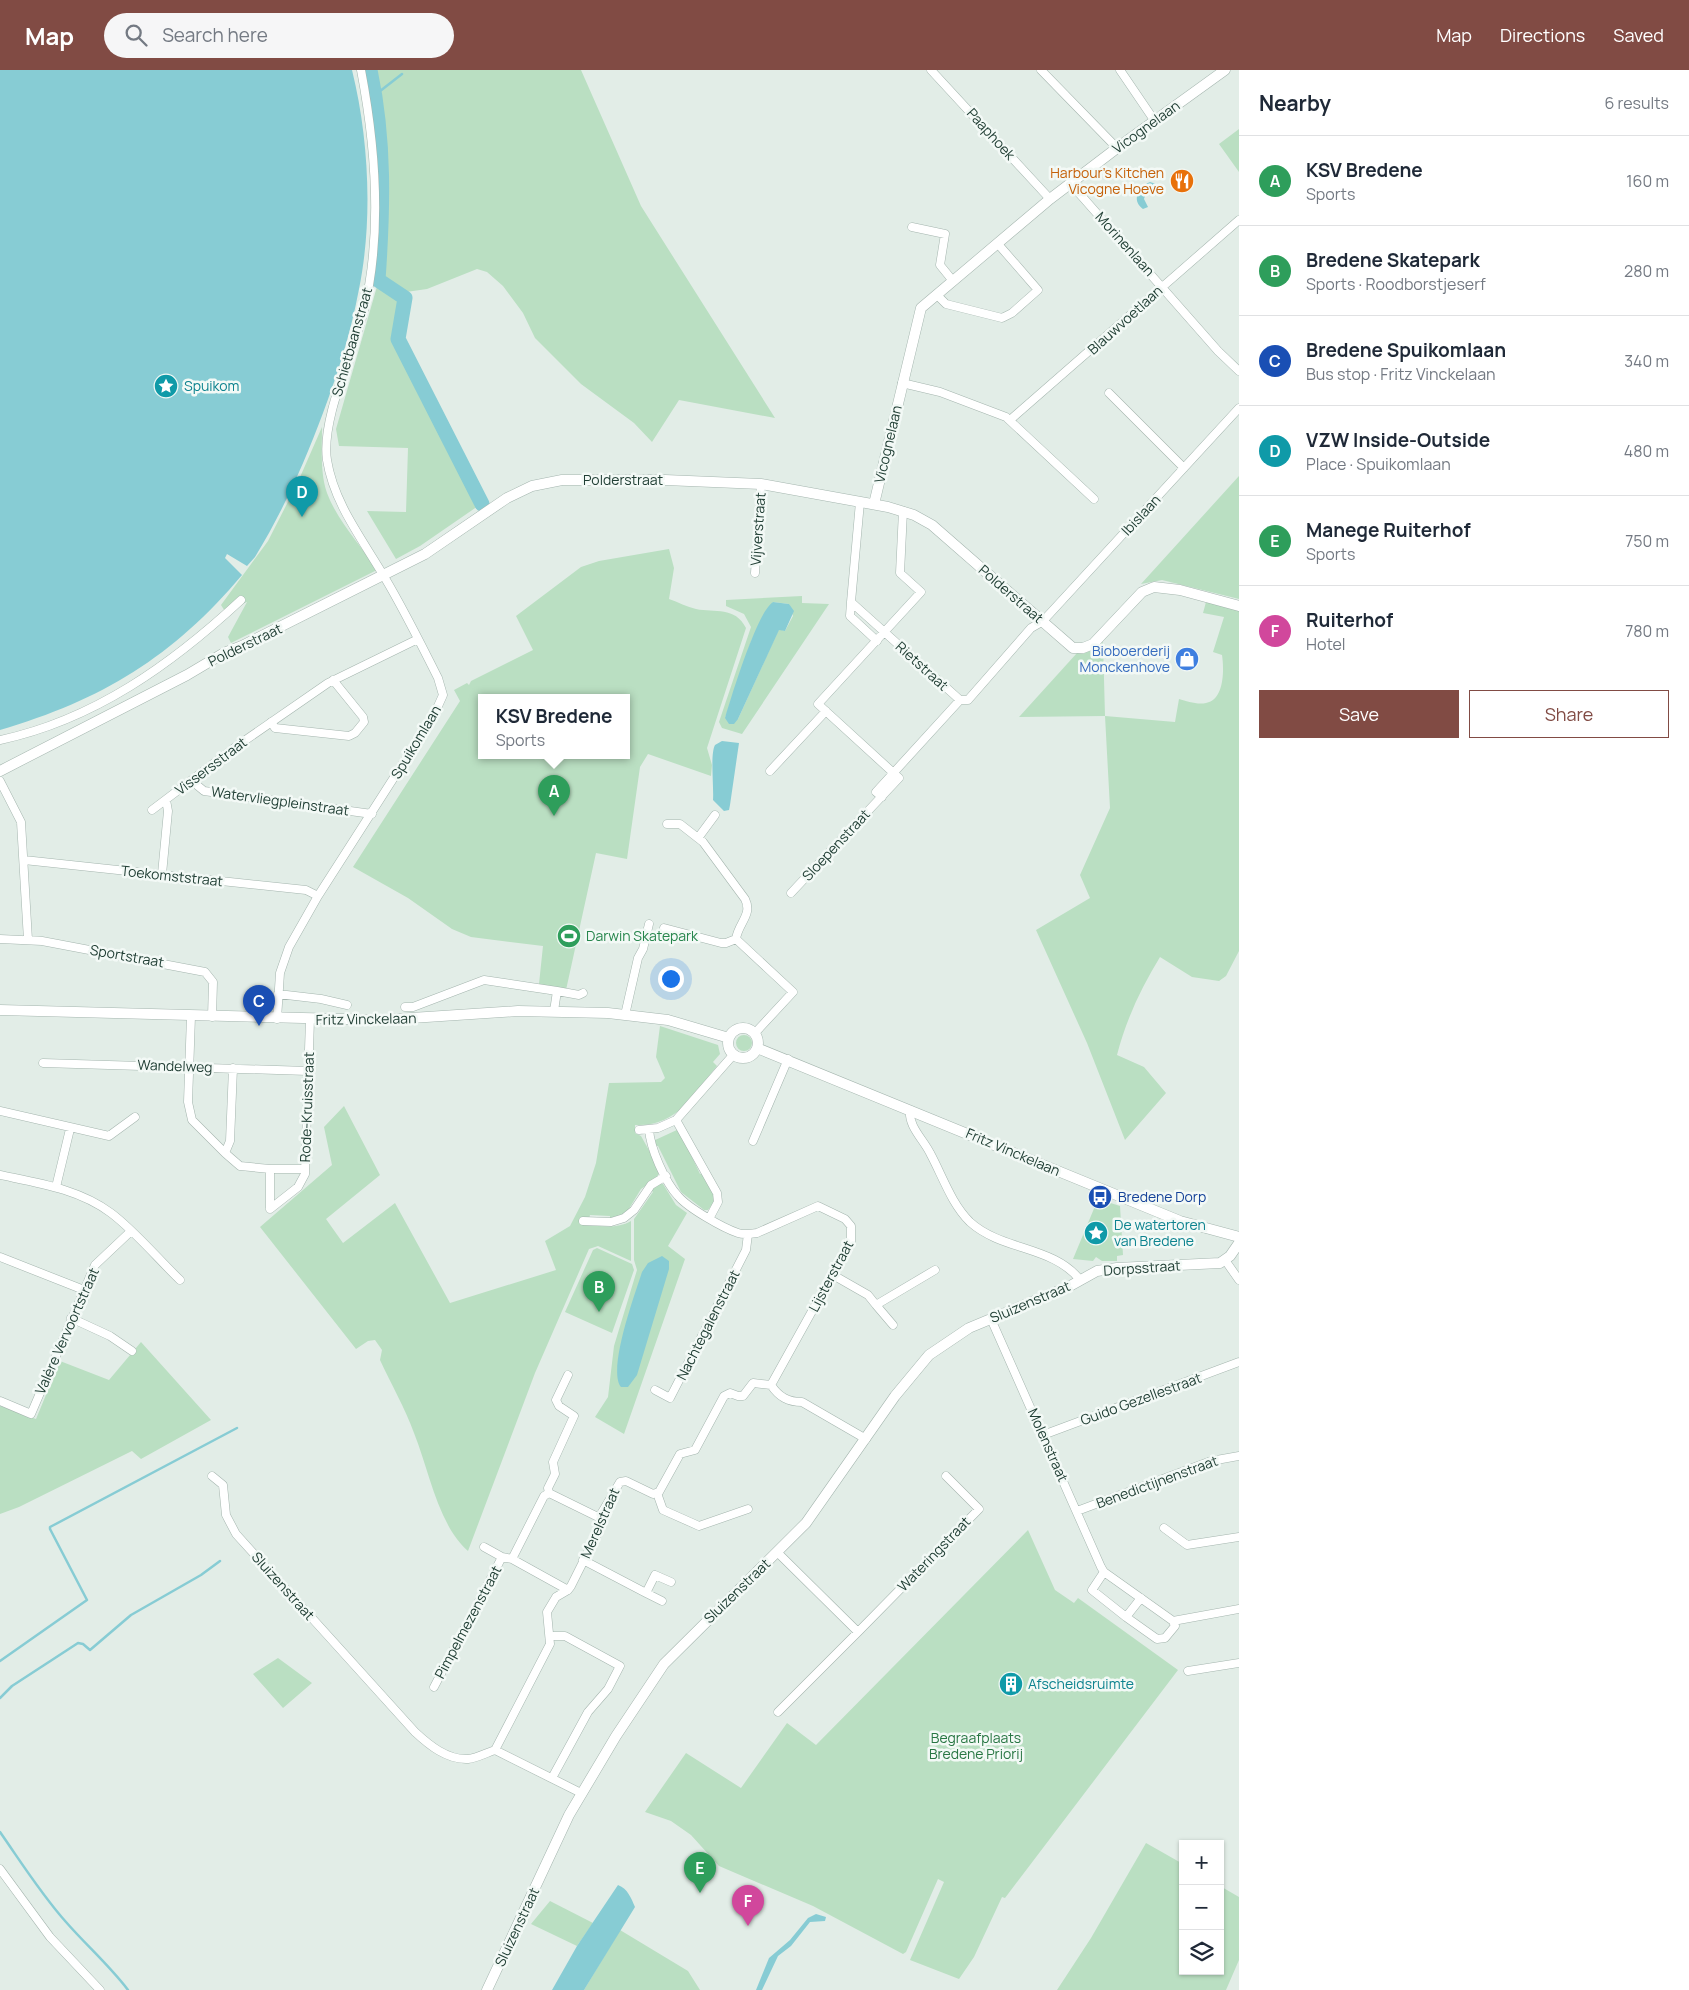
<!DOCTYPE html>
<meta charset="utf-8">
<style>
:root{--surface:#fff;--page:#f6f6f7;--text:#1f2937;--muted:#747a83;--line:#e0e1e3;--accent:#814b44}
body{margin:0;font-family:Manrope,sans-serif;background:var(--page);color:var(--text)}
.controls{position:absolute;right:15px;bottom:15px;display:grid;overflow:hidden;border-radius:0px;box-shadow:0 1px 4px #0004}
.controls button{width:45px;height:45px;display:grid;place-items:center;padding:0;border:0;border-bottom:1px solid var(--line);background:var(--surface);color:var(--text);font:25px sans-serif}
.you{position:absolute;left:670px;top:908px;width:18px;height:18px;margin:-12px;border:4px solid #fff;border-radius:50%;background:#1a73e8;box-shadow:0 0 0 8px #1a73e833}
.badge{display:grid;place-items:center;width:32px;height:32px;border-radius:50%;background:var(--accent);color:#fff;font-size:16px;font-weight:700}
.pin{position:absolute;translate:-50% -41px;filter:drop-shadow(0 1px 2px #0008)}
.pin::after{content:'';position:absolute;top:26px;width:18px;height:15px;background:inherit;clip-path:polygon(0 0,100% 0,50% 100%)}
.popup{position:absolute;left:478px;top:624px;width:152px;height:65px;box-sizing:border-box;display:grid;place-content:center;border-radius:0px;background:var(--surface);filter:drop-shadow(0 1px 4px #0005);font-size:16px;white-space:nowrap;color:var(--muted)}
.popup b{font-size:19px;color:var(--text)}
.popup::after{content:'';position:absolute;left:50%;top:100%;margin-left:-10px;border:10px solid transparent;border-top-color:var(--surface)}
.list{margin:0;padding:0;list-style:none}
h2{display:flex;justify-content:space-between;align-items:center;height:65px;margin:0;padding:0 20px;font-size:21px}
h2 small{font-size:16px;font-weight:400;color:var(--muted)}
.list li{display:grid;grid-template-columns:32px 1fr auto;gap:15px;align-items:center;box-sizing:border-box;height:90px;padding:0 20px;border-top:1px solid var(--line)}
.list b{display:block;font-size:19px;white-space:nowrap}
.list p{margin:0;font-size:16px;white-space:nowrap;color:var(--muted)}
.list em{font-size:16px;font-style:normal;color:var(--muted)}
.actions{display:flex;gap:10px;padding:15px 20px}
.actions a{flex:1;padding:11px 0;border:1px solid var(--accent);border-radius:0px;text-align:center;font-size:18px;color:var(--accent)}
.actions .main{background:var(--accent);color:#fff}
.icon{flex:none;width:28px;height:28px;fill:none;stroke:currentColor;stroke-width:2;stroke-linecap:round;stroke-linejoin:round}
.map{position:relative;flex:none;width:1239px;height:1920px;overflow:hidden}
header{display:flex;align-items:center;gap:30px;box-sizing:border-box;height:70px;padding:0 25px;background:var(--accent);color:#fff}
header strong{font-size:24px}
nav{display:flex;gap:28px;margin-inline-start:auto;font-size:18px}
.search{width:350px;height:45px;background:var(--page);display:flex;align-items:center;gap:12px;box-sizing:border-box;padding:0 18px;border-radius:28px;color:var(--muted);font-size:19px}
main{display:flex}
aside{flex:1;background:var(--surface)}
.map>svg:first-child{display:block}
.green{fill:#badfc2;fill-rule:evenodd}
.water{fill:#87ccd4}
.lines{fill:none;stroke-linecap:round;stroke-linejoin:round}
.stream{stroke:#87ccd4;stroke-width:2.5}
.river{stroke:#87ccd4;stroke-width:15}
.minor-casing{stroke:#a4b5ae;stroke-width:9}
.tertiary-casing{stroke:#a4b5ae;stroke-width:11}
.minor{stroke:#fff;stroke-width:8}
.tertiary{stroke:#fff;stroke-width:10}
.labels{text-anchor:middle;stroke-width:5;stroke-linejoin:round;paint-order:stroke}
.street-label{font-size:14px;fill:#213f35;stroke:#f3f9f6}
.food-label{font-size:14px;fill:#c56008;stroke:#f3f9f6;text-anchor:end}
.culture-label{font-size:14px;fill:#0d838f;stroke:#f3f9f6;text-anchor:start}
.shop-label{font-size:14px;fill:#366cbe;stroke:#f3f9f6;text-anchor:end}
.leisure-label{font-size:14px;fill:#27864d;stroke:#f3f9f6;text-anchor:start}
.transit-label{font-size:14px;fill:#164399;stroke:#f3f9f6;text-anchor:start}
.park-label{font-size:14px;fill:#297744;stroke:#f3f9f6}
</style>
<header>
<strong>Map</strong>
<div class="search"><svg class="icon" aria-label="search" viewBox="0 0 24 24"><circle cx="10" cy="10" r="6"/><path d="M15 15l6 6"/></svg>Search here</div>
<nav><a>Map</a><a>Directions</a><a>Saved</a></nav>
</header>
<main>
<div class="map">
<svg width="1239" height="1920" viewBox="0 0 1239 1920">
<rect width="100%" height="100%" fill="#e2ede7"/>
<path class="green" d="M375,0H581L641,136L775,348L679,330L652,372L634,353L581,314L535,268L523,243L503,216L487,202L477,199L427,219L406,222L382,206L386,108Z
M1239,59V102L1219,74Z
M378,213L404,228L396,268L481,434L420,476L396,489L367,441L406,442L408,378L339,376L336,359Z
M322,357C322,378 320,403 327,423C338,452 361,475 377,500L231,573L228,567L247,532L240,535L228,546L221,535L268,471L297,414Z
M1239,406V529L1162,510L1141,514Z
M669,479L674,498L669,529C678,532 687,537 696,539C715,543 735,536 746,558L707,678L712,695L711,706L648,684L640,697L627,789L596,783L566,920L539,914L543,876L471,867L452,859L408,828L353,797L460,631L454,620L467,613L469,615L471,611L533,580L516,546L581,497L599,491ZM482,627H626V685H482Z
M802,526V533L829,534L742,664L722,658L719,652L751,557L744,544L726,536V530ZM773,532L789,534L793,546L785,561L779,559L738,649L725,648L752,569Z
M1206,532L1239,541V881L1226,906L1219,911L1192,907L1160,887C1141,918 1126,950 1117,985L1144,997L1166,1023L1125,1070L1087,973L1036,860L1090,828L1080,805L1110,738L1105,646L1019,647L1077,583L1083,584L1103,572L1105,646L1175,652L1179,629C1187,631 1197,635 1206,633C1225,630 1224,598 1222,585L1213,582L1224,547L1203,543Z
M660,956L718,975L720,984L713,992L717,996C693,1025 677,1057 635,1055V1063L641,1066L660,1100L657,1108L641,1119L627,1142L617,1148H610V1146L590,1145L589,1149L582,1148L581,1155C601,1155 615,1160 631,1151V1191L598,1176L589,1179L535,1303L468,1481C438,1455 429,1400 414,1363C405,1338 391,1314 380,1290L382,1280L375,1270L368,1271L356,1279L260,1157L332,1095L324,1057L344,1036L380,1105L326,1149L343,1173L395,1133L450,1233L556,1200L545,1171L570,1156L585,1127L596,1093L609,1013L661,1012L665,1008L656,987Z
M736 973a8 8 0 1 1 16 0a8 8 0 1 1-16 0Z
M679,1059L700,1104L703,1103L713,1122L715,1131L708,1140H704L681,1122L658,1076H654L653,1071Z
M660,1114H663L676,1135L687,1143L668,1176L685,1189L624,1364L595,1347L608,1327L614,1276L637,1200L634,1190V1149L653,1122L651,1120Z
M1098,1129L1120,1136L1123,1185L1117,1186V1191H1102L1096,1187L1093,1191L1073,1189Z
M597,1178L632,1194L634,1200L612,1263L565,1242L593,1180Z
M141,1272L211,1350L141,1389L132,1381L19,1437L0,1444V1336L36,1349L60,1291L109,1310Z
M1028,1460L1055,1520L1074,1533L1078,1528L1178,1600L1005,1828L1002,1827L974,1887L959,1909L910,1890L944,1812L938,1809L906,1882L903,1884L813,1836L719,1796L691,1765L671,1751L645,1742L686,1683L741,1718L787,1653L816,1675Z
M278,1588L312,1613L283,1638L253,1604Z
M1146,1773L1183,1794V1901H1220V1816L1239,1827V1890L1226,1920H1057L1091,1868Z
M550,1831L593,1853L577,1876L531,1854Z
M620,1860L688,1901L700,1920H584Z"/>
<path class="water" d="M0,0H352C369,69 373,150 359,219C351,262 338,303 323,343C304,394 283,441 255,487L247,496L227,484L225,488L242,505C173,587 102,630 0,660Z
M1150,112L1156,114L1157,120L1146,123L1144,129L1148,137L1143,139C1131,131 1138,116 1150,112Z
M773,532L789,534L794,541L785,561L779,560L738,649L734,654H729L725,648C732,625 757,542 773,532Z
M722,671L739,673L730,735L729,740L724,741L713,730C714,717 710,684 715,675Z
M662,1186L669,1191V1199L637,1305L628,1317H621C607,1300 635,1224 642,1202L648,1193Z
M618,1815C628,1819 631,1828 635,1837L584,1920H552L577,1876Z
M816,1844L826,1847L825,1851L810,1852L791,1876L778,1886L762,1920H756L769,1888L790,1870L808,1848Z"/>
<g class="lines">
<path class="stream" d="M375,25L402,4
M0,1591L87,1530L50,1459V1457L237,1358
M0,1628L12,1616L78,1573L83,1574L90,1580L131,1545L201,1505L220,1491
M0,1762C21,1792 41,1824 66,1852C86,1875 109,1895 128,1920"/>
<path class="river" d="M370,0C385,70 383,139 378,210L405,228L398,269L482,434"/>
<g class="minor-casing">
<path id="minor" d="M931,0L1050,129
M1041,0L1117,78
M1120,0L1154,50
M1071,114L1218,281L1239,301
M912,157L945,164L940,195L953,211
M937,225L946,234L1002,248L1012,243L1038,220L998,174
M902,313L940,322L1006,347L1094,429
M1109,323L1184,398
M1010,350L1239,150
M860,432L851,532L960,630
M755,503L761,414
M851,532L850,546L877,571
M271,652L275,658L349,666L355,663L364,652L363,647L333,610
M0,670C94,650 172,594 241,530
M770,701L826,641
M0,711L21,752L28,870
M192,711L204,721L372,744
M882,727L876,722L960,630H968L1031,558L1043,551L1239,338
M152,740L234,678L328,613L418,569
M667,754H680L703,772L745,829C753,845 738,853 736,869
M698,768L715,745
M24,790L306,820L318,826
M162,804L168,741L166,730
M791,823L899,708L818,634L921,522L900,503L903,441
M664,858L721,873H726L736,869
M0,869L42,871L205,902L213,912L212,947
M736,869L793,922L755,963
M557,921L579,925L583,923
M278,924L321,929L347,935
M405,937H413L484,910L557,921L554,941
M625,945L638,888L643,879L649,854
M191,946L188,1032L192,1050L225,1083
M277,949L280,903L289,877L318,826L434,645L443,625L438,608C421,574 404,540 385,508C363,470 334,434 327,390C321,350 352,285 363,244C383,165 376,79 361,0
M43,993L308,1001
M233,998L230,1071L225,1083L240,1096L270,1099
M910,1040C908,1056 923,1069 930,1083C943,1107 951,1133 970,1152C1002,1181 1054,1176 1080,1210
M0,1041L109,1066L135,1047
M676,1050L717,1123L718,1132L710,1147
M649,1059C650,1078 665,1112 678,1126C688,1138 723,1158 738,1163C744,1165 751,1164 757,1163L818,1136L845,1149L851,1156V1171L771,1315
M639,1060L658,1058L676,1050L734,984
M753,1071L788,989
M0,1105C38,1113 79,1119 111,1143C135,1161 158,1189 180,1210
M56,1117L70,1059
M270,1139L298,1117L305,1104L310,949
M270,1139V1099H305
M583,1151L611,1152L624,1148L634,1140L651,1115L666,1106
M0,1187L84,1220
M1225,1190L1239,1210
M833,1205L868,1225L876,1235
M71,1248L110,1266L132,1281
M991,1249L1101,1497L1104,1502L1173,1551L1239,1539
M893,1255L876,1235L935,1200
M655,1320L670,1328L746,1180L748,1164
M0,1331L31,1344L95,1195L130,1162
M1043,1365L1239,1292
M212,1406L223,1415L226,1445L236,1464L415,1662C429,1675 447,1690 468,1689C477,1688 486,1683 495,1680
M549,1423L548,1418L555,1404L553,1392L574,1346L559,1336L556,1330L568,1305
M657,1423L663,1440L699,1456L748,1439
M1077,1441L1211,1391L1239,1386
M1164,1458L1187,1475L1239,1467
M484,1477L502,1487L512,1489L568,1520
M777,1482L858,1562L778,1642
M512,1489L544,1426L549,1423L600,1448
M583,1490L646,1523L655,1505L671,1512
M1104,1502L1092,1520L1126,1547
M646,1523L662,1531
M1141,1528L1126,1547L1157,1569L1165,1568L1175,1556L1173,1551
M858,1562L979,1439L946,1406
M551,1566H565L620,1596L608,1619L588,1642L552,1708
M1188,1601L1239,1593
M434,1617L502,1487
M495,1680L550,1574L547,1542L556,1527L568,1520L571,1516L599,1460L601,1444L620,1412L626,1411L653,1424L659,1422L680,1384L695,1380L724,1326L730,1323L738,1326H743L753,1313L771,1315C779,1327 788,1332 802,1332L866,1369
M495,1680L581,1723
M0,1799L50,1867L100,1920"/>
</g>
<g class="tertiary-casing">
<path id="tertiary" d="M874,434L921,238L1050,129L1117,78L1225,0
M0,701L187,605L224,583L242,576L425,484L507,428L532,416L562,410H665L761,414L888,437L914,445L932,455L1073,578H1083L1093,574L1142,522L1154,517L1180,520L1239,536
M0,940L381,950L518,941L608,943L668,950L729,968
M728 973a15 15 0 1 1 30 0a15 15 0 1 1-30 0Z
M757,978L1180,1151L1239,1167
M487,1920L569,1745L616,1666L664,1594L806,1453L895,1326L929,1285L969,1258L1070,1216L1097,1201L1117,1198L1220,1193L1230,1186L1239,1173"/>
</g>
<use href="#minor" class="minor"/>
<use href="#tertiary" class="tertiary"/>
</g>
<defs>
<g id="restaurant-disc" transform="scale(1.25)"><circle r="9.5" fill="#e8710a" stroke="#f3f9f6"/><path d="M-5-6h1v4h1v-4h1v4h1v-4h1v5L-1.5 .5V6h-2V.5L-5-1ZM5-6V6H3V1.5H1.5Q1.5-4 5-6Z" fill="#fff"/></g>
<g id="sight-disc" transform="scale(1.25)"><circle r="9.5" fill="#0f9aa8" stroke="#f3f9f6"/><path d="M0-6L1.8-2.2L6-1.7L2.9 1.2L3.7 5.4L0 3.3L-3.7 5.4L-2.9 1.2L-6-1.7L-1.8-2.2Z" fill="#fff"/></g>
<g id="shop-disc" transform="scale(1.25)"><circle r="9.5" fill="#3f7fe0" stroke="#f3f9f6"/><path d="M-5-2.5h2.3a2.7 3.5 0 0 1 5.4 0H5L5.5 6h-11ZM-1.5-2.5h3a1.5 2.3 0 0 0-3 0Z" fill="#fff"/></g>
<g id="stadium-disc" transform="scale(1.25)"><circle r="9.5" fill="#2e9e5b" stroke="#f3f9f6"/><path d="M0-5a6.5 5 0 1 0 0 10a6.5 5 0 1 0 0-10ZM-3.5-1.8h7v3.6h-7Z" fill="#fff"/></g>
<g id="bus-disc" transform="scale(1.25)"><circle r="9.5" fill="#1a4fb4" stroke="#f3f9f6"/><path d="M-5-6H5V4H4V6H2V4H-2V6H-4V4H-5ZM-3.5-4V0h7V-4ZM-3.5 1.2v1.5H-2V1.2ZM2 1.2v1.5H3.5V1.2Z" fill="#fff"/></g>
<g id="building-disc" transform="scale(1.25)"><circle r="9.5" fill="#0f9aa8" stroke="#f3f9f6"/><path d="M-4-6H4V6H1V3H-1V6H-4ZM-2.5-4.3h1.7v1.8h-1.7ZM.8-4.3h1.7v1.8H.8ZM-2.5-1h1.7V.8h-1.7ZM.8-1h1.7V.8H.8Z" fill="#fff"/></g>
</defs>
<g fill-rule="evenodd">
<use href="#restaurant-disc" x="1182" y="111"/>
<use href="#sight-disc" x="166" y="316"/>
<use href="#shop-disc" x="1187" y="589"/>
<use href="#stadium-disc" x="569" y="866"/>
<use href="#bus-disc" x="1100" y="1127"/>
<use href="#sight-disc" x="1096" y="1163"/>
<use href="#building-disc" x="1011" y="1614"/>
</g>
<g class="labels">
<g class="street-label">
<text transform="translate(1146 57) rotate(-36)" y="5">Vicognelaan</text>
<text transform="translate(991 64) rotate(48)" y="5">Paaphoek</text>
<text transform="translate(1125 174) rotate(48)" y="5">Morinenlaan</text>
<text transform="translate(1125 250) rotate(-42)" y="5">Blauwvoetlaan</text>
<text transform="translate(352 272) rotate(-74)" y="5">Schietbaanstraat</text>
<text transform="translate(888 374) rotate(-77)" y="5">Vicognelaan</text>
<text x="623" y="415">Polderstraat</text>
<text transform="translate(1141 445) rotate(-47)" y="5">Ibislaan</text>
<text transform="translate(758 459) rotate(-86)" y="5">Vijverstraat</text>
<text transform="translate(1011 524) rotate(41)" y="5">Polderstraat</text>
<text transform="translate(245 575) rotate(-26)" y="5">Polderstraat</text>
<text transform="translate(922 596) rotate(42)" y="5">Rietstraat</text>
<text transform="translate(416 672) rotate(-59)" y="5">Spuikomlaan</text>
<text transform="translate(211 696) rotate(-37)" y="5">Vissersstraat</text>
<text transform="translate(280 731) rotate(8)" y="5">Watervliegpleinstraat</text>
<text transform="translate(836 775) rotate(-47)" y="5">Sloepenstraat</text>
<text transform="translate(172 806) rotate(6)" y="5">Toekomststraat</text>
<text transform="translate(127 886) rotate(10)" y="5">Sportstraat</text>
<text transform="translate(366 949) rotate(-1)" y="5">Fritz Vinckelaan</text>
<text transform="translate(175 996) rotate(2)" y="5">Wandelweg</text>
<text transform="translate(307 1037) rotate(-88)" y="5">Rode-Kruisstraat</text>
<text transform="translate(1013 1082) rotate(23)" y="5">Fritz Vinckelaan</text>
<text transform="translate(1142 1198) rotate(-4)" y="5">Dorpsstraat</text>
<text transform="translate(831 1206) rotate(-62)" y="5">Lijsterstraat</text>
<text transform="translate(1030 1232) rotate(-23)" y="5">Sluizenstraat</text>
<text transform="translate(708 1255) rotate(-63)" y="5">Nachtegalenstraat</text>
<text transform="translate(67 1261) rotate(-66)" y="5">Valère Vervoortstraat</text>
<text transform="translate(1141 1329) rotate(-20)" y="5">Guido Gezellestraat</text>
<text transform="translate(1048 1375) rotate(66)" y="5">Molenstraat</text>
<text transform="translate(1157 1412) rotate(-20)" y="5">Benedictijnenstraat</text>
<text transform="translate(600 1453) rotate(-66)" y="5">Merelstraat</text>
<text transform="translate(934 1484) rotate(-46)" y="5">Wateringstraat</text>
<text transform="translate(283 1516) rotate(48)" y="5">Sluizenstraat</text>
<text transform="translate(737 1521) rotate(-44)" y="5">Sluizenstraat</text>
<text transform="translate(468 1552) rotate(-62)" y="5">Pimpelmezenstraat</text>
<text transform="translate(517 1857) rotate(-65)" y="5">Sluizenstraat</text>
</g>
<g class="food-label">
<text x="1164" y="108">Harbour's Kitchen<tspan x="1164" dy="16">Vicogne Hoeve</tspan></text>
</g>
<g class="culture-label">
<text x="184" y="321">Spuikom</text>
<text x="1114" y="1160">De watertoren<tspan x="1114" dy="16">van Bredene</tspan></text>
<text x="1028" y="1619">Afscheidsruimte</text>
</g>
<g class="shop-label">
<text x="1170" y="586">Bioboerderij<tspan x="1170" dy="16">Monckenhove</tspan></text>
</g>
<g class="leisure-label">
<text x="586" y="871">Darwin Skatepark</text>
</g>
<g class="transit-label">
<text x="1118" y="1132">Bredene Dorp</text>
</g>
<g class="park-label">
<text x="976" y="1673">Begraafplaats<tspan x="976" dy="16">Bredene Priorij</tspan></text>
</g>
</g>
</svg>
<div class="controls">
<button>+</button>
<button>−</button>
<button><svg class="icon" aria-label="layers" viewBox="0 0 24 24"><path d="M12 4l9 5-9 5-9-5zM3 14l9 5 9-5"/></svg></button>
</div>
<div class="you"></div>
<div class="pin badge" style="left:554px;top:746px;background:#2e9e5b">A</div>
<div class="popup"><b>KSV Bredene</b>Sports</div>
<div class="pin badge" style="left:599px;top:1242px;background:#2e9e5b">B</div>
<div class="pin badge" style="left:259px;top:956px;background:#1a4fb4">C</div>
<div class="pin badge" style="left:302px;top:447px;background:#0f9aa8">D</div>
<div class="pin badge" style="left:700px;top:1823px;background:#2e9e5b">E</div>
<div class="pin badge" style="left:748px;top:1856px;background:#d1479c">F</div>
</div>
<aside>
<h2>Nearby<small>6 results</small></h2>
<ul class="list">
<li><span class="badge" style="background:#2e9e5b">A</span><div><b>KSV Bredene</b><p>Sports</p></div><em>160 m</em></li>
<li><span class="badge" style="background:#2e9e5b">B</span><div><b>Bredene Skatepark</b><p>Sports · Roodborstjeserf</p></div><em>280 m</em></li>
<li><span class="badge" style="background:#1a4fb4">C</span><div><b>Bredene Spuikomlaan</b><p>Bus stop · Fritz Vinckelaan</p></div><em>340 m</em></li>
<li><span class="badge" style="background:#0f9aa8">D</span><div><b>VZW Inside-Outside</b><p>Place · Spuikomlaan</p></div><em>480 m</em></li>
<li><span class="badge" style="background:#2e9e5b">E</span><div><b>Manege Ruiterhof</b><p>Sports</p></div><em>750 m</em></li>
<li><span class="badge" style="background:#d1479c">F</span><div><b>Ruiterhof</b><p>Hotel</p></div><em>780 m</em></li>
</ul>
<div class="actions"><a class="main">Save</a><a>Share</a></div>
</aside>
</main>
